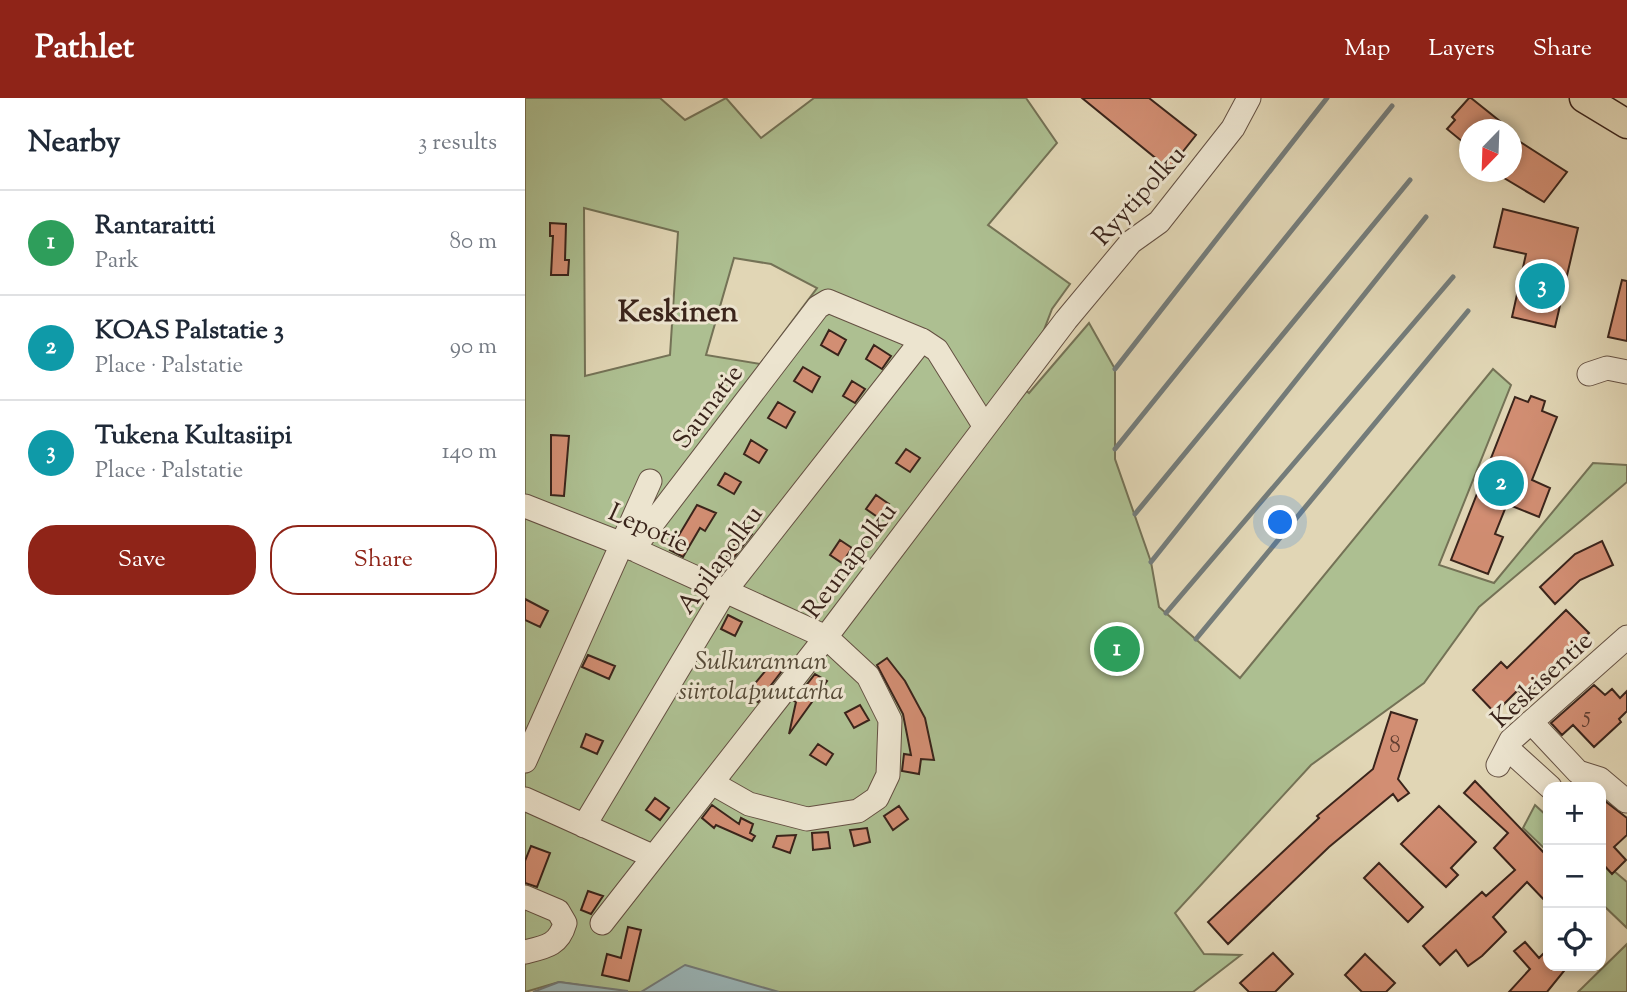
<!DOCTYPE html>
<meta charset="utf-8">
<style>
:root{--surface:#fff;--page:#f2f2f3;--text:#1f2937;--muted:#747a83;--line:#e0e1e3;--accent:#8f2418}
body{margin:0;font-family:"Sorts Mill Goudy",serif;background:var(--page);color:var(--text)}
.controls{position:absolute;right:21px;bottom:21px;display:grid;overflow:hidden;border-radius:14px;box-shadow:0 4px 10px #0003}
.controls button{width:63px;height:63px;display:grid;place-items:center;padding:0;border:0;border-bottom:2px solid var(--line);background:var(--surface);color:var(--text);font:35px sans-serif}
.compass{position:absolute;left:934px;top:21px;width:63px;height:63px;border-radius:50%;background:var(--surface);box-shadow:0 4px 10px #0003;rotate:203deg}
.you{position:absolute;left:756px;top:425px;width:24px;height:24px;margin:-18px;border:5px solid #fff;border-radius:50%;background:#1a73e8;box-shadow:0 0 0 10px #1a73e833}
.badge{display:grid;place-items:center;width:46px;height:46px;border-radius:50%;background:var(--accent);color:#fff;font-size:23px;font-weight:700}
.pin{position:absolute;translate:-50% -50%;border:4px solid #fff;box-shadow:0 2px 7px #0006}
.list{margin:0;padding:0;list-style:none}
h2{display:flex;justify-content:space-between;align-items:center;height:91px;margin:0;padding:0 28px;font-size:30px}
h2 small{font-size:23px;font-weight:400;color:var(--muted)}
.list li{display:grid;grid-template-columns:46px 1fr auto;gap:21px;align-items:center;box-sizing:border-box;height:105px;padding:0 28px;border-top:2px solid var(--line)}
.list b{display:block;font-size:26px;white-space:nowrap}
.list p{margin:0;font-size:23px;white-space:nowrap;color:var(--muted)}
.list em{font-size:23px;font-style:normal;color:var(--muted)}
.actions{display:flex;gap:14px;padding:21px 28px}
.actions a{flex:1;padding:16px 0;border:2px solid var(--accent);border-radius:28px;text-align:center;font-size:24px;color:var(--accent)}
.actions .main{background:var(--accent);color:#fff}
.icon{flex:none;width:38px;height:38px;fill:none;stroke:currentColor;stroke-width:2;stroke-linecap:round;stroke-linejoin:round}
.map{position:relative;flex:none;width:1102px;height:894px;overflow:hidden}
header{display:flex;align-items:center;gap:42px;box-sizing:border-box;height:98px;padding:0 35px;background:var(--accent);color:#fff}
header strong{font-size:33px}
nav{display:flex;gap:38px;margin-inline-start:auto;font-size:24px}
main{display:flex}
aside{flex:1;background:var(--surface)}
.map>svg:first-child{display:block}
.green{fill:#adbf91;stroke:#747256;stroke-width:2;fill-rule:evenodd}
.water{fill:#9ab6b9;stroke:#747c7a;stroke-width:2}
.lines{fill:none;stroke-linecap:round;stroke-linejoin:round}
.stream{stroke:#747c7a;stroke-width:5}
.building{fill:#d28e73;stroke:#3a241b;stroke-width:2}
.minor-casing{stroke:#645042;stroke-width:25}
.major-casing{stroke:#3a241b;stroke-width:31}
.minor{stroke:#ece4cf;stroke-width:23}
.major{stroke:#e1d6b5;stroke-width:28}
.labels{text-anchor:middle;stroke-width:6;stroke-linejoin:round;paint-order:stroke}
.number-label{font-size:23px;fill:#603e31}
.street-label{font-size:26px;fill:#3a241b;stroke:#ece4cf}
.park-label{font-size:26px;font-style:italic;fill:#574b38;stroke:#ece4cf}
.quarter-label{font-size:30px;font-weight:bold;fill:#3a241b;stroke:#ece4cf}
</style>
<header>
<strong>Pathlet</strong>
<nav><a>Map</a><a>Layers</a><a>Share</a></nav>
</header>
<main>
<aside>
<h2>Nearby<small>3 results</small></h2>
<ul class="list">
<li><span class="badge" style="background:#2e9e5b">1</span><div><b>Rantaraitti</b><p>Park</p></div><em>80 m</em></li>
<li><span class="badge" style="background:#0f9aa8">2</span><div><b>KOAS Palstatie 3</b><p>Place · Palstatie</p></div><em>90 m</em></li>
<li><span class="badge" style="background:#0f9aa8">3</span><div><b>Tukena Kultasiipi</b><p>Place · Palstatie</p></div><em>140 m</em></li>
</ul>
<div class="actions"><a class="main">Save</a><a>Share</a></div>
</aside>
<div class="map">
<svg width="1102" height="894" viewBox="0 0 1102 894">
<rect width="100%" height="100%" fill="#e1d6b5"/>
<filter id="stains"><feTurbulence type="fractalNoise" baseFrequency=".00286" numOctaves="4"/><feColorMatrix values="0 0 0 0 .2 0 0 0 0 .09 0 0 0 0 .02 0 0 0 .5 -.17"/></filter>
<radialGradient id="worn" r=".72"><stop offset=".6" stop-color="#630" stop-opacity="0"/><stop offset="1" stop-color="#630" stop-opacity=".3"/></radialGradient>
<path class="green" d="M0,0H135L160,22L201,0L236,40L289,0H501L532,45L463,127L545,186L527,211L517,237L486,280L504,295L564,225L590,271V361L626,464L634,509L715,580L968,271L986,287L914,467L969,485L1068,365L1102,367V384L954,509L899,585L786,667L650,815L679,856L716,857L668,894H102L34,884L0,894ZM59,110L153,134L145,257L60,278ZM209,160L246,166L292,190L235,266L181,257Z
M1010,707L1023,719V754L998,730Z
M1076,762L1102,784V830L1076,805Z
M1102,846V894H1053Z"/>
<path class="water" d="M160,867L254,894H116Z
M34,884L102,893V894H8Z"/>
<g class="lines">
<path class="stream" d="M590,271L802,0
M590,351L867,8
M610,416L885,82
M626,464L901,119
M641,515L928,179
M671,541L943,213"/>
</g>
<path class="building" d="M557,0H624L671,37L644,71Z
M944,0H946L986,32H944V49L922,31L930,22L927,19Z
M986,38L1042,74L1019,104L969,74H986Z
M978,111L1053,130L1030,229L987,219L1001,156L969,149Z
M25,125L41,126L40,162H44L43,177H26L28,138H25Z
M1097,182L1102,183V243L1083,239Z
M304,232L321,242L313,257L296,247Z
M349,247L366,258L357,271L341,261Z
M278,269L295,279L287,294L269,283Z
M327,283L340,291L330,305L318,298Z
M1006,298L1020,303L1017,313L1032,319L1007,382L1025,390L1014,419L982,406L970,436L978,439L963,476L926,462L990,299L1003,304Z
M253,304L270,314L261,330L243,320Z
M26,337L44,338L39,398L26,397Z
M226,342L242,352L234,365L219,356Z
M381,351L395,360L385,374L371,365Z
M200,375L216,384L209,396L193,387Z
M351,397L364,406L354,420L341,411Z
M172,407L191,415L180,433L175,430L158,459L145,452Z
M218,431L227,436L196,476L186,471L193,460L199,464Z
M315,442L327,450L317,465L305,457Z
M1077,443L1088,467L1055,482L1030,506L1015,489L1050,456Z
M0,501L23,513L15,529L0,522Z
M1041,512L1064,535L1000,599L993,592L970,615L948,592L976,564L982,570Z
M203,517L217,524L210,538L196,531Z
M63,557L90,568L84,581L57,569Z
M251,560L263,565L233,604L222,595Z
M362,560L380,583L400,620L409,662L396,661L394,676L377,673L379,656L386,657L378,616L352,567Z
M290,576L302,583L264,636L271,604L269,603Z
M1069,587L1080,597L1087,591L1095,600L1102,593V613L1094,621L1096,624L1069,649L1048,627L1037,637L1026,625Z
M335,607L344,622L329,630L320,615Z
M866,614L892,622L873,681L884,695L873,703L868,696L804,749L703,846L683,824L794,720L792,718L848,671Z
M61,636L78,643L72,656L56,649Z
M293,646L308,656L301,667L285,657Z
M950,683L1023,759V806L1002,784L968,819L981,834L957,858L943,868L931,852L915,867L898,848L957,794L961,798L990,772L969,750L983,735L939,695Z
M130,700L144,710L135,722L121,712Z
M1076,700L1102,720V737L1089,749L1101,762L1087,776L1076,764Z
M187,707L214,726L216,720L228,726L225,735L230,738L227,743L191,727L189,730L177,720Z
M374,708L383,721L368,732L359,718Z
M914,708L951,744L926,770L933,777L921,789L876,746Z
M342,730L345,744L329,748L325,732Z
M303,734L305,750L288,752L287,735Z
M271,737L265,755L248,749L252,738Z
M6,748L25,755L12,789L0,785V763Z
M854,765L898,809L883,824L839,780Z
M63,793L78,798L66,816L56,812Z
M103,829L116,832L104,883L77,877L82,856L96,860Z
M1000,844L1014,860L1023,851V868H1043L1022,894H984L1005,871L989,853Z
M748,855L768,876L750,894H724L715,885Z
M840,856L870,885L861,894H837L820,877Z"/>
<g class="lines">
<g class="minor-casing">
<path id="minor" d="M1064,276L1082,270L1102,274
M0,408L97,446L301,539L343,578L365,622L363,677L352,700L333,713L282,721L224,706L187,685
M108,451L293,209L303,203L397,242L412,252L460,329
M1006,624L1053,674L1075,681L1101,703
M982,650L1025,689
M0,663L125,383
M973,667L986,642L1102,539
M0,701L127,758
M59,728L200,493L397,242
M0,799L33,813L40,825C34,847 21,849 0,854
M77,825L301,539L541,222L606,144L634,124L708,30L724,0"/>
</g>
<g class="major-casing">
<path id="major" d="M1059,0L1102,26"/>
</g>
<use href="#minor" class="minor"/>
<use href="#major" class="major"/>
</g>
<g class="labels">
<g class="number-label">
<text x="1062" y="624">5</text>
<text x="870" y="654">8</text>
</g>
<g class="street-label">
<text transform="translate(613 97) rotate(-48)" y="9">Ryytipolku</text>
<text transform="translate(182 308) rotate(-53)" y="9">Saunatie</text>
<text transform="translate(124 429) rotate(24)" y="9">Lepotie</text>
<text transform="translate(194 461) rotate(-54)" y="9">Apilapolku</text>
<text transform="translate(324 462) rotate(-53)" y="9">Reunapolku</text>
<text transform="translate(1016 581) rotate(-43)" y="9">Keskisentie</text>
</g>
<g class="park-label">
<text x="236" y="571">Sulkurannan<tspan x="236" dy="30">siirtolapuutarha</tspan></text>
</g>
<g class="quarter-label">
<text x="153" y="223">Keskinen</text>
</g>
</g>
<rect width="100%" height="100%" filter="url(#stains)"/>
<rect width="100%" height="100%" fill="url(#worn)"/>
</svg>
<div class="controls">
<button>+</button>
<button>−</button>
<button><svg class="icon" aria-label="locate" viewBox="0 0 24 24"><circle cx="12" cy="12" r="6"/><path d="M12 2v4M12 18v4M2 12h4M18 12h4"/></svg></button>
</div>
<svg class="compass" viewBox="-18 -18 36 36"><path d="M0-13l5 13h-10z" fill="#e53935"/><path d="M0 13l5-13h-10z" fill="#747a83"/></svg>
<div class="you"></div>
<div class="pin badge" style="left:592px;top:551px;background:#2e9e5b">1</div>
<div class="pin badge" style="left:976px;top:385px;background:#0f9aa8">2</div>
<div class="pin badge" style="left:1017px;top:188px;background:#0f9aa8">3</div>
</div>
</main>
